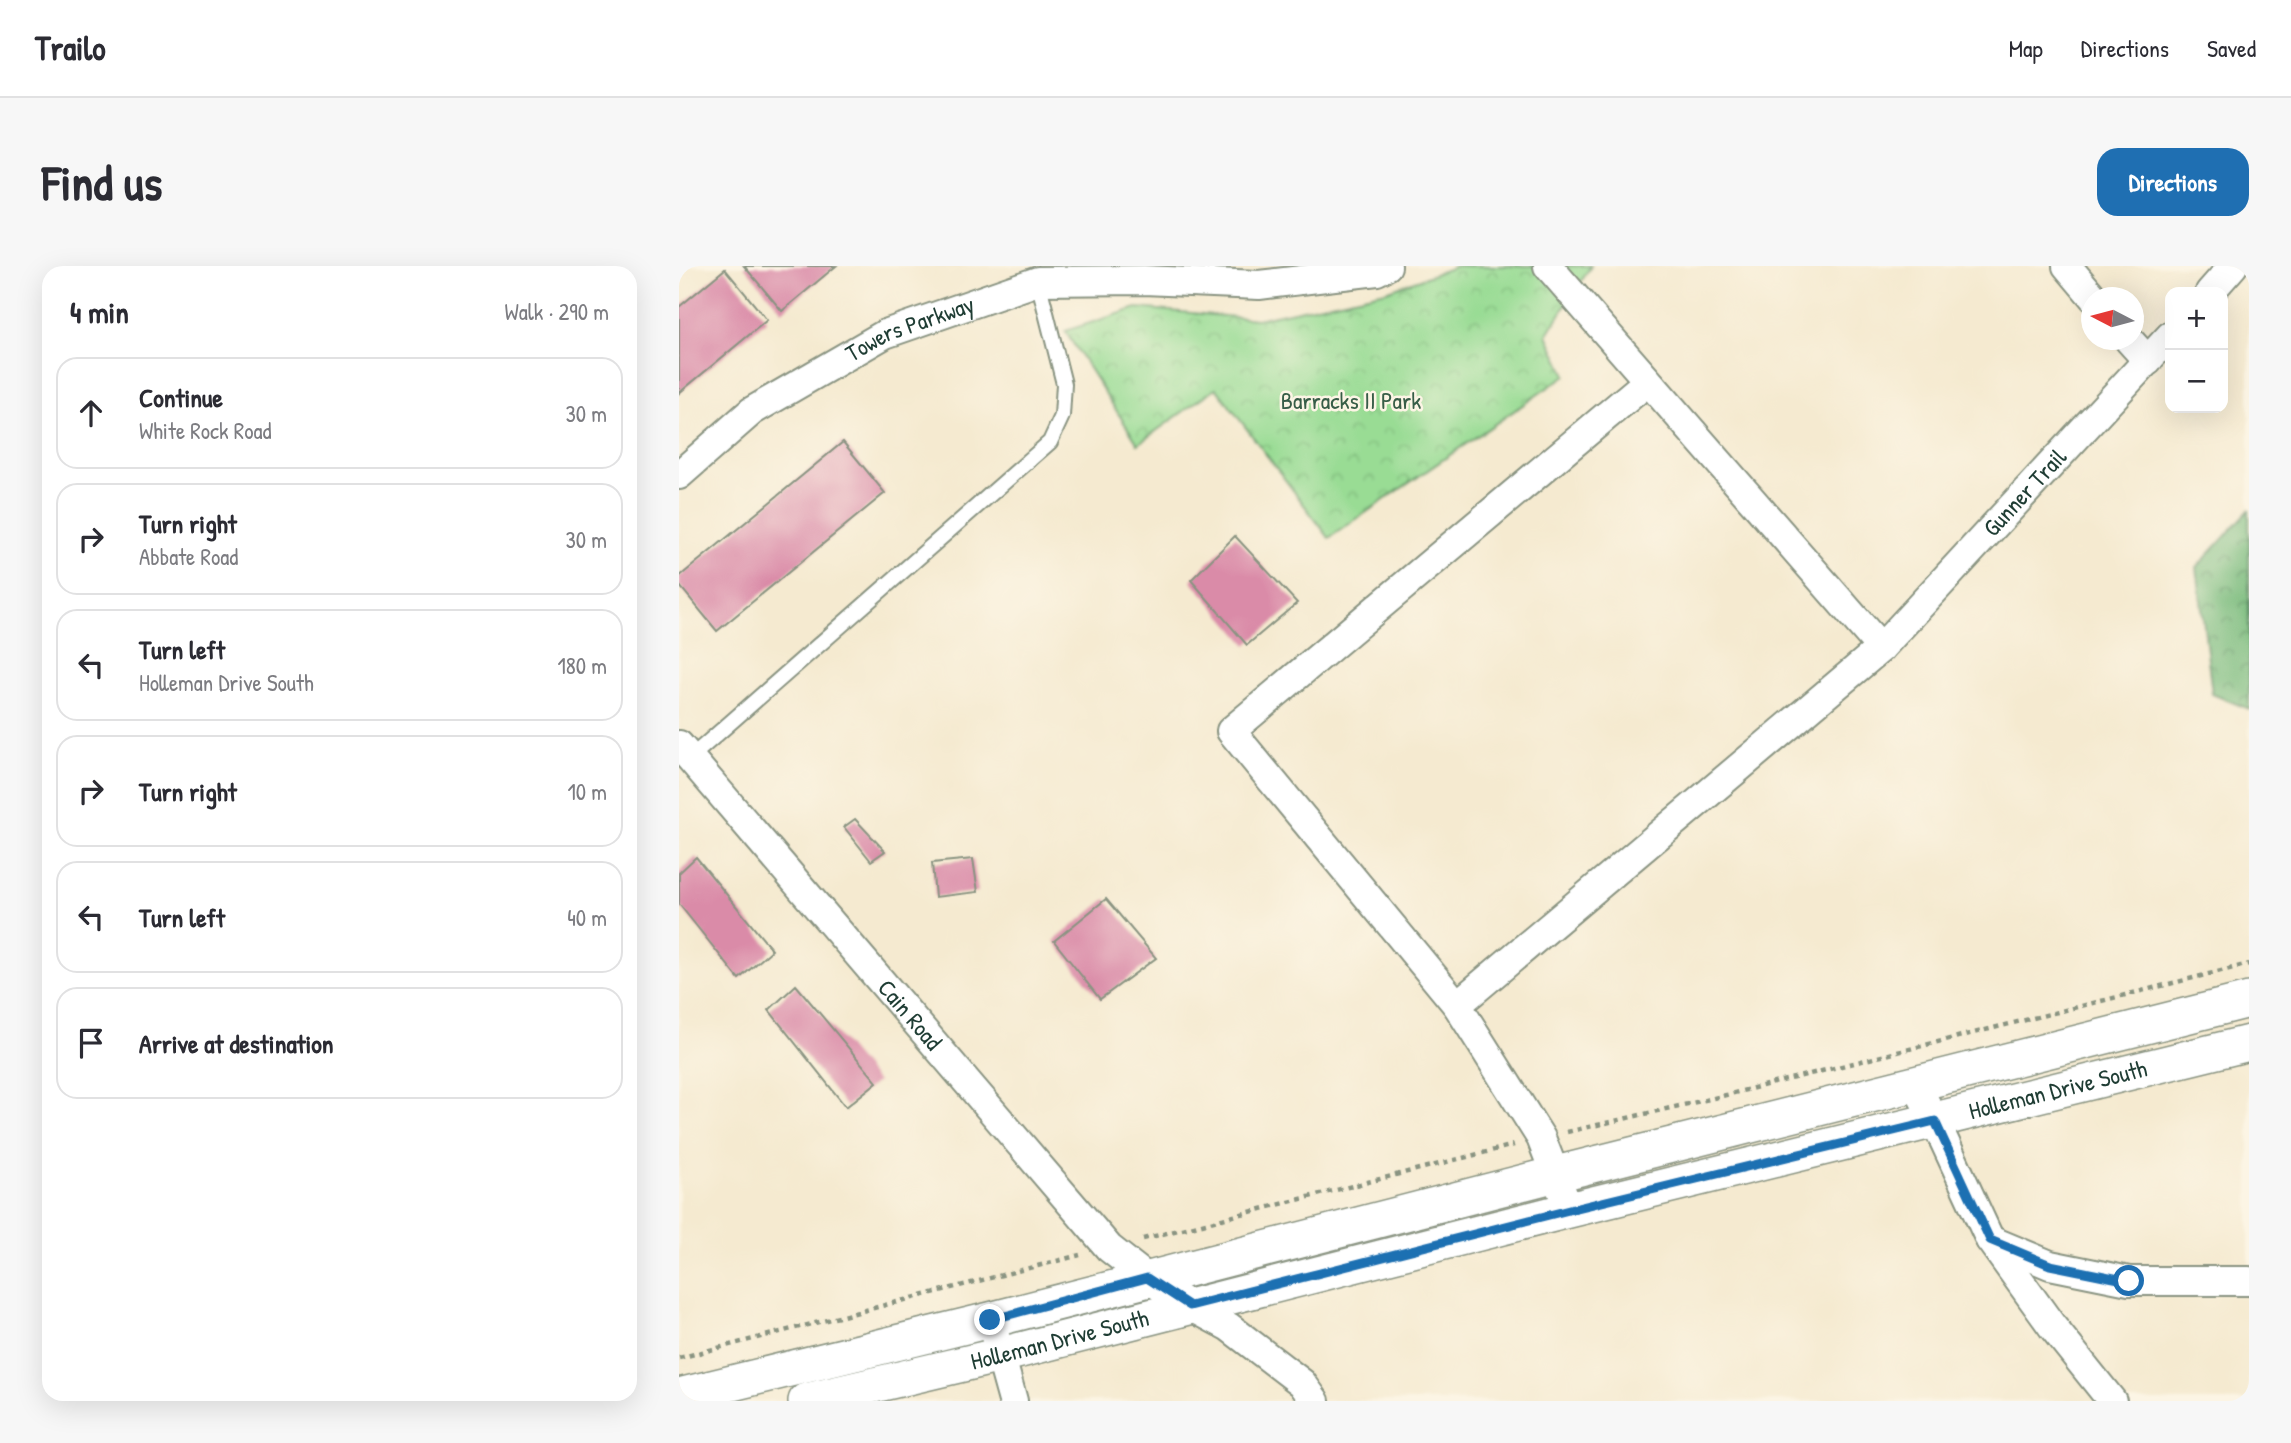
<!DOCTYPE html>
<meta charset="utf-8">
<style>
:root{--surface:#fff;--page:#f7f7f7;--text:#2b2b33;--muted:#7c7c81;--line:#e1e1e2;--accent:#1f6fb2}
body{margin:0;font-family:"Patrick Hand",sans-serif;background:var(--page);color:var(--text)}
.controls{position:absolute;right:21px;top:21px;display:grid;overflow:hidden;border-radius:14px;box-shadow:0 7px 28px #0002}
.controls button{width:63px;height:63px;display:grid;place-items:center;padding:0;border:0;border-bottom:2px solid var(--line);background:var(--surface);color:var(--text);font:35px sans-serif}
.compass{position:absolute;left:1402px;top:21px;width:63px;height:63px;border-radius:50%;background:var(--surface);box-shadow:0 7px 28px #0002;rotate:276deg}
.stop{position:absolute;width:21px;height:21px;margin:-16px;border:5px solid #1f6fb2;border-radius:50%;background:#fff}
.stop.end{background:#1f6fb2;border-color:#fff;box-shadow:0 2px 7px #0008}
.list{margin:0;padding:0;list-style:none}
h2{display:flex;justify-content:space-between;align-items:center;height:91px;margin:0;padding:0 28px;font-size:30px}
h2 small{font-size:23px;font-weight:400;color:var(--muted)}
.list li{display:grid;grid-template-columns:46px 1fr auto;gap:21px;align-items:center;box-sizing:border-box;height:112px;margin:0 14px 14px;padding:0 14px;border:2px solid var(--line);border-radius:21px}
.list b{display:block;font-size:26px;white-space:nowrap}
.list p{margin:0;font-size:23px;white-space:nowrap;color:var(--muted)}
.list em{font-size:23px;font-style:normal;color:var(--muted)}
.icon{flex:none;width:38px;height:38px;fill:none;stroke:currentColor;stroke-width:2;stroke-linecap:round;stroke-linejoin:round}
.map{position:relative;flex:none;width:1570px;height:1135px;overflow:hidden;border-radius:21px}
header{display:flex;align-items:center;gap:42px;box-sizing:border-box;height:98px;padding:0 35px;background:var(--surface);border-bottom:2px solid var(--line)}
header strong{font-size:33px}
nav{display:flex;gap:38px;margin-inline-start:auto;font-size:24px}
.intro{display:flex;align-items:center;justify-content:space-between;box-sizing:border-box;height:168px;padding:0 42px}
h1{margin:0;font-size:49px}
.button{padding:18px 32px;border-radius:21px;background:var(--accent);color:#fff;font-size:24px;font-weight:700}
main{display:flex;gap:42px;padding:0 42px}
aside{flex:1;background:var(--surface);border-radius:21px;box-shadow:0 7px 28px #0002}
.map>svg:first-child{display:block}
.forest{fill:url(#forest-crowns);stroke:#4c7c59;stroke-width:2}
.park{fill:url(#park-crowns);stroke:#5c8c64;stroke-width:2}
.building{fill:#da8ba8}
.lines{fill:none;stroke-linecap:round;stroke-linejoin:round}
.service-casing{stroke:#8a9482;stroke-width:18}
.minor-casing{stroke:#8a9482;stroke-width:32}
.tertiary-casing{stroke:#8a9482;stroke-width:38}
.path{stroke:#8a9482;stroke-width:4.5;stroke-dasharray:5 5;stroke-linecap:butt}
.service{stroke:#fff;stroke-width:14}
.minor{stroke:#fff;stroke-width:28}
.tertiary{stroke:#fff;stroke-width:35}
.route{stroke:#1f6fb2;stroke-width:9}
.labels{text-anchor:middle;stroke-width:5;stroke-linejoin:round;paint-order:stroke}
.street-label{font-size:24px;fill:#1f3d34;stroke:#fcf5e5}
.park-label{font-size:24px;fill:#375d47;stroke:#fcf5e5}
</style>
<header>
<strong>Trailo</strong>
<nav><a>Map</a><a>Directions</a><a>Saved</a></nav>
</header>
<div class="intro"><h1>Find us</h1><a class="button">Directions</a></div>
<main>
<aside>
<h2>4 min<small>Walk · 290 m</small></h2>
<ul class="list">
<li><svg class="icon" aria-label="ahead" viewBox="0 0 24 24"><path d="M12 20V5M6 11l6-6 6 6"/></svg><div><b>Continue</b><p>White Rock Road</p></div><em>30 m</em></li>
<li><svg class="icon" aria-label="right" viewBox="0 0 24 24"><path d="M7 20v-9h11M14 6l5 5-5 5"/></svg><div><b>Turn right</b><p>Abbate Road</p></div><em>30 m</em></li>
<li><svg class="icon" aria-label="left" viewBox="0 0 24 24"><path d="M17 20v-9H6M10 6l-5 5 5 5"/></svg><div><b>Turn left</b><p>Holleman Drive South</p></div><em>180 m</em></li>
<li><svg class="icon" aria-label="right" viewBox="0 0 24 24"><path d="M7 20v-9h11M14 6l5 5-5 5"/></svg><div><b>Turn right</b></div><em>10 m</em></li>
<li><svg class="icon" aria-label="left" viewBox="0 0 24 24"><path d="M17 20v-9H6M10 6l-5 5 5 5"/></svg><div><b>Turn left</b></div><em>40 m</em></li>
<li><svg class="icon" aria-label="arrive" viewBox="0 0 24 24"><path d="M6 21V4h12l-3 4 3 4H6"/></svg><div><b>Arrive at destination</b></div></li>
</ul>
</aside>
<div class="map">
<svg width="1570" height="1135" viewBox="0 0 1570 1135">
<defs>
<pattern id="forest-crowns" width="20" height="18" patternUnits="userSpaceOnUse" patternTransform="scale(1.75)"><rect width="20" height="18" fill="#7abc7e"/><path d="M2 6a3 3 0 1 1 6 0M12 15a3 3 0 1 1 6 0" fill="none" stroke="#639a68"/></pattern>
<pattern id="park-crowns" width="20" height="18" patternUnits="userSpaceOnUse" patternTransform="scale(1.75)"><rect width="20" height="18" fill="#99dc94"/><path d="M2 6a3 3 0 1 1 6 0M12 15a3 3 0 1 1 6 0" fill="none" stroke="#83be80"/></pattern>
</defs>
<rect width="100%" height="100%" fill="#fcf5e5"/>
<filter id="ink" filterUnits="userSpaceOnUse"><feTurbulence type="fractalNoise" baseFrequency=".0143" numOctaves="2"/><feDisplacementMap in="SourceGraphic" scale="14" xChannelSelector="R" yChannelSelector="G"/><feConvolveMatrix kernelMatrix="1 2 1 2 8 2 1 2 1" color-interpolation-filters="sRGB"/></filter>
<filter id="wash" filterUnits="userSpaceOnUse"><feTurbulence type="fractalNoise" baseFrequency=".00686" numOctaves="4" result="noise"/><feDisplacementMap in="SourceGraphic" scale="28" xChannelSelector="R" yChannelSelector="G"/><feGaussianBlur stdDeviation="1.57" result="paint"/><feColorMatrix in="noise" values="0 0 0 0 0 0 0 0 0 0 0 0 0 0 0 0 0 1.4 0 .05"/><feComposite in="paint" operator="in"/></filter>
<g filter="url(#wash)">
<rect width="100%" height="100%" fill="#f5ead0"/>
<path class="forest" d="M1570,244V443L1533,428L1518,301Z"/>
<path class="park" d="M778,0H912L868,69L887,109L650,272L537,122L459,178L386,65L458,42L578,53L707,25Z"/>
<g id="blocks">
<path class="building" d="M65,0H157L103,45Z
M46,3L88,54L0,127V41Z
M164,176L206,227L38,365L0,319V311Z
M556,270L618,337L568,379L512,314Z
M176,553L206,585L192,595L165,561Z
M17,591L93,684L60,713L0,638V607Z
M294,593L299,626L256,631L253,597Z
M427,633L477,692L421,733L375,675Z
M117,719L198,816L167,841L90,744Z"/>
</g>
</g>
<g filter="url(#ink)">
<use href="#blocks" fill-opacity="0" stroke="#8a9482" stroke-width="2"/>
<g class="lines">
<g class="service-casing">
<path id="service" d="M11,492L371,176L383,150L385,118L359,15"/>
</g>
<g class="minor-casing">
<g id="minor">
<path d="M869,0L1202,382"/>
<path d="M1388,0L1415,32"/>
<path d="M1531,26L1554,0"/>
<path d="M1450,74L1469,95"/>
<path id="s1" d="M0,209L73,145L206,68L359,15L465,14L580,19L698,5L708,0"/>
<path id="s2" d="M0,479L430,982L468,1012L511,1040L550,1061L623,1117L636,1135"/>
<path id="s3" d="M778,739L1202,382L1491,70"/>
<path d="M1237,819L1256,855L1311,974L1373,1060L1433,1135"/>
<path d="M890,944L862,872L778,739L552,465L969,115"/>
<path d="M1311,974L1371,999L1450,1015H1570"/>
<path d="M316,1070L334,1135"/>
</g>
</g>
<g class="tertiary-casing">
<g id="tertiary">
<path d="M0,1130L311,1054L877,908L1570,734"/>
<path id="s4" d="M127,1135L322,1089L890,944L1570,777"/>
</g>
</g>
<path class="path" d="M888,866L1039,831L1570,698
M464,973L835,879
M0,1092L401,989"/>
<use href="#service" class="service"/>
<use href="#minor" class="minor"/>
<use href="#tertiary" class="tertiary"/>
</g>
</g>
<g class="lines" filter="url(#ink)">
<path class="route" d="M311,1054L468,1012L511,1040L890,944L1256,855L1311,974L1371,999L1450,1015"/>
</g>
<g class="labels">
<g class="street-label">
<text dy="8" stroke="none"><textPath href="#s1" startOffset="276">Towers Parkway</textPath></text>
<text dy="8" stroke="none"><textPath href="#s3" startOffset="766">Gunner Trail</textPath></text>
<text dy="8" stroke="none"><textPath href="#s2" startOffset="355">Cain Road</textPath></text>
<text dy="8" stroke="none"><textPath href="#s4" startOffset="1290">Holleman Drive South</textPath></text>
<text dy="8" stroke="none"><textPath href="#s4" startOffset="261">Holleman Drive South</textPath></text>
</g>
<g class="park-label">
<text x="672" y="143">Barracks II Park</text>
</g>
</g>
</svg>
<div class="controls">
<button>+</button>
<button>−</button>
</div>
<svg class="compass" viewBox="-18 -18 36 36"><path d="M0-13l5 13h-10z" fill="#e53935"/><path d="M0 13l5-13h-10z" fill="#7c7c81"/></svg>
<div class="stop" style="left:1450px;top:1015px"></div>
<div class="stop end" style="left:311px;top:1054px"></div>
</div>
</main>
